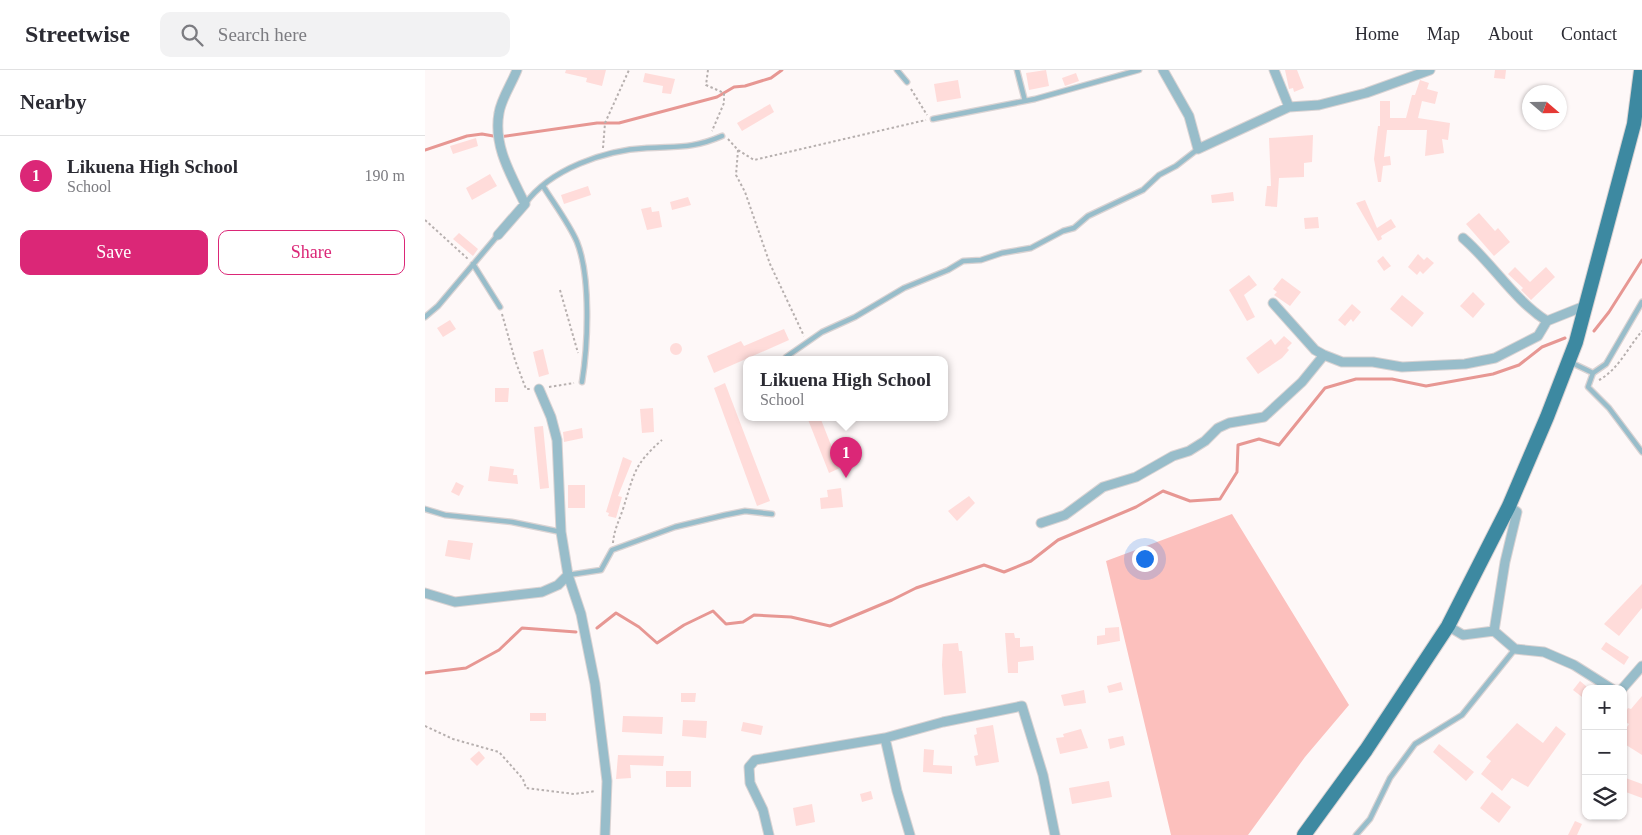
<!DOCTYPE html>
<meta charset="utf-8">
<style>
:root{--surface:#fff;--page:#f2f2f3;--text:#2b2b33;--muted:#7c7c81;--line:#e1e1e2;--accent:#db2777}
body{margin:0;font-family:Georgia,serif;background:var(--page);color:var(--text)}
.controls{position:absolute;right:15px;bottom:15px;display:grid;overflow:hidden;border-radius:10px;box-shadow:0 1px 4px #0004}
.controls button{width:45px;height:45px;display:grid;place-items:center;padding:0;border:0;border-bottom:1px solid var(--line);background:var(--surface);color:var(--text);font:25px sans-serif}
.compass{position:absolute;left:1097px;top:15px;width:45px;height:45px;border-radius:50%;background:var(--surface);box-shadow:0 1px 4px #0004;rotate:110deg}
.you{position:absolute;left:719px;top:488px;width:18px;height:18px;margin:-12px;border:4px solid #fff;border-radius:50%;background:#1a73e8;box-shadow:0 0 0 8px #1a73e833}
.badge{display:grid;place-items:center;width:32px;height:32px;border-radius:50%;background:var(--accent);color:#fff;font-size:16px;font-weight:700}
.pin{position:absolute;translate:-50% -41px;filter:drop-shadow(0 1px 2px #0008)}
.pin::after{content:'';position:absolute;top:26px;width:18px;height:15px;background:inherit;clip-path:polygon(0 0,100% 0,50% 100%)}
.popup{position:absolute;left:318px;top:286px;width:205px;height:65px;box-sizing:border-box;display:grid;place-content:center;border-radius:10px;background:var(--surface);filter:drop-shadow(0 1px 4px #0005);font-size:16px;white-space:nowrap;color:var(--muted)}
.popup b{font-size:19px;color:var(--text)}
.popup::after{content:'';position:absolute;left:50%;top:100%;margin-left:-10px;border:10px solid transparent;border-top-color:var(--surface)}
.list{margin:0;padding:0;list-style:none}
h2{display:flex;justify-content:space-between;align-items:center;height:65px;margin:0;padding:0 20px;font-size:21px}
h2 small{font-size:16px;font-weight:400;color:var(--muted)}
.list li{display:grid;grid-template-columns:32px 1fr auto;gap:15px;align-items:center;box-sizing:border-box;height:80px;padding:0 20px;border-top:1px solid var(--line)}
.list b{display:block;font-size:19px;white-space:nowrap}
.list p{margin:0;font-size:16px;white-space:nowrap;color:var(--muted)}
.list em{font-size:16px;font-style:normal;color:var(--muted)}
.actions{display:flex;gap:10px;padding:15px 20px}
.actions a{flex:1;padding:11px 0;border:1px solid var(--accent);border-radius:10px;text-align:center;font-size:18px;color:var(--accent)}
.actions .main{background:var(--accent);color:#fff}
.icon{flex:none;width:28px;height:28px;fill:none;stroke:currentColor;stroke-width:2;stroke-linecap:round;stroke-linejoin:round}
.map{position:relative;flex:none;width:1217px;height:765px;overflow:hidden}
header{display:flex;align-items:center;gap:30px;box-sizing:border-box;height:70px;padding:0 25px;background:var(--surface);border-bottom:1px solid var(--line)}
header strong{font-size:24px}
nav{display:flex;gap:28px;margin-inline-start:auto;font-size:18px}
.search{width:350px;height:45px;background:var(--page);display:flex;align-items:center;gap:12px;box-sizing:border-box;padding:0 18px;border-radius:10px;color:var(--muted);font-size:19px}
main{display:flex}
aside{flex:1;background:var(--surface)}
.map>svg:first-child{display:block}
.green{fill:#fcc0bd}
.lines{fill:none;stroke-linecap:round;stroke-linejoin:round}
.stream{stroke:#e79793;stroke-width:3}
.building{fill:#ffdcda}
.service-casing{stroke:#dad3d3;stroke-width:7}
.minor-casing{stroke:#dad3d3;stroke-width:11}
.primary-casing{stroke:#dad3d3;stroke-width:16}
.path{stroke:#b7b0af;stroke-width:2;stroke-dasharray:2.5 2.5;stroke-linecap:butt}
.service{stroke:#98bdca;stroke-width:4.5}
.minor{stroke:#98bdca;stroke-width:9}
.primary{stroke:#3d89a1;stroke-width:14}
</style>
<header>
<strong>Streetwise</strong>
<div class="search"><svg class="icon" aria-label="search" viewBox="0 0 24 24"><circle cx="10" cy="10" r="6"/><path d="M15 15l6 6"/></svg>Search here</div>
<nav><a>Home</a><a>Map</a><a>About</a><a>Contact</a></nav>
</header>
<main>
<aside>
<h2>Nearby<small></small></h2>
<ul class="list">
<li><span class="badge">1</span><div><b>Likuena High School</b><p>School</p></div><em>190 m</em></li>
</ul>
<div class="actions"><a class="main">Save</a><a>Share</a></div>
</aside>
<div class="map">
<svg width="1217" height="765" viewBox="0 0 1217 765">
<rect width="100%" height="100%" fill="#fef8f8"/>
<path class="green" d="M807,444L924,635L880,687L823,765H746L681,491Z"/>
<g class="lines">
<path class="stream" d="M0,80L42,66L57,64L74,67L172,53H194L292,27L309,17L320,16L346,8L357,0
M1169,261L1184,242L1217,190
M172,558L191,543L214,557L232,573L259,555L288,541L301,554L318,552L329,545L366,547L405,556L467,530L491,518L559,495L579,502L606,491L633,470L711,437L738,421L765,431L795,429L812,402L813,375L834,369L854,375L900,318L931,309H967L1001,316L1068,304L1094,295L1117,277L1140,268
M0,603L41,598L74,580L97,558L151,562"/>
</g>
<path class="building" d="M141,0H181L177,16L161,12L162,8L140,3Z
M621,0L624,16L604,20L601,3Z
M860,0H872L879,18L869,22L868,18L864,19Z
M1070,0H1081L1080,9L1069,8Z
M220,3L250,9L246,24L237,23L238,16L218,12Z
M651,3L654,11L640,16L637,8Z
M533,10L536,28L512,32L509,14Z
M995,10L1004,13L1002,19L1013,22L1010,34L997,31L993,48L1025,53L1023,70L1017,69L1019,83L1000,86L1002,60H962L959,87L965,86L966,95L958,96L956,112H953L949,89L953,56H955V31H965V48H981L987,25H990Z
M345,34L349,42L317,61L312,53Z
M888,65L887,92L879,93V107L854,108L852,137L840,136L842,116H846L844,68Z
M51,68L53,76L28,84L25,76Z
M65,104L72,116L47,130L41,118Z
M163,116L166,125L139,134L136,125Z
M808,122L809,131L787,133L786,125Z
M263,127L266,135L247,140L245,132Z
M940,130L952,158L966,149L971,157L956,166L957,169L953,171L931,133Z
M226,137L227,142L234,141L237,157L222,160L216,139Z
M1054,143L1070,161L1073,158L1085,172L1069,186L1041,154Z
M893,147L894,158L880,159L879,148Z
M34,163L53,179L48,186L28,169Z
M993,184L999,190L1002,187L1009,193L998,204L995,201L992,205L983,197Z
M958,186L966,196L959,201L952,191Z
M1090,197L1105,212L1121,197L1130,207L1106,230L1096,220L1098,218L1083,204Z
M824,205L832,215L819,225L830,247L822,251L804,220Z
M857,208L876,222L865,236L849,225L852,222L848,219Z
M1048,222L1060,234L1048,248L1035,236Z
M977,225L999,243L987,257L965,239Z
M927,234L936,242L928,252L926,249L920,256L913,250Z
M25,250L31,259L18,267L12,258Z
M359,259L364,270L289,303L282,286L316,271L319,276Z
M859,266L867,273L862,278L864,280L857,288L833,304L821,288L846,269L850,275Z
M245 279a6 6 0 1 1 12 0a6 6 0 1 1-12 0Z
M118,279L124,304L114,307L108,282Z
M300,313L345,431L332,436L289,318Z
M70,318H84L83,332H70Z
M228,338L229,362L217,363L215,339Z
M382,347H395L415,398L404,403Z
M118,356L124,418L115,419L109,357Z
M157,358L158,368L139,372L138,362Z
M198,387L207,391L193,426L197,427L191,448L183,446L184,443L181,442Z
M65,396L89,399L88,405H92L93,414L63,411Z
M31,412L39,416L34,426L26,422Z
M143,415H160V438H143Z
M416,418L418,437L396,439L395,428L403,427L402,420Z
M544,426L550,433L532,451L523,441Z
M23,470L48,473L45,490L20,486Z
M1217,514V538L1194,566L1179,554Z
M694,557L695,571L672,575V566L680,565V558Z
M580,563H589L590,568H595V577L608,576L609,590L593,592V603H583Z
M1181,572L1204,587L1199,595L1176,579Z
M533,573L534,581H537L541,623L519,625L517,595L518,574Z
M1155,611L1161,616V630L1148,620Z
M696,612L698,620L684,623L682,616Z
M659,620L661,633L639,636L636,625Z
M256,623H271L270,632H256Z
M1217,626V685L1198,673V663L1204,654L1198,651V647L1203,638L1206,639Z
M105,643H121V651H105Z
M198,646L238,647L237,664L197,662Z
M258,650L282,651L281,668L257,666Z
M318,652L338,656L336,665L316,661Z
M1092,653L1118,673L1131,656L1141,664L1103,717L1087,708L1077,721L1056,704L1066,691L1061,687Z
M568,655L574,692L551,696L549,686L553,685L549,665L552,664L551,658Z
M656,659L663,678L635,684L631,668L639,667L638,664Z
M698,666L700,675L685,679L683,669Z
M1014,674L1049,702L1041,711L1008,682Z
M499,679L509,680L508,695L527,696V704L498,702Z
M54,681L60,688L52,696L45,689Z
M193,685L239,686L238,696L205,695L206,708L191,709Z
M241,701H266V717H241Z
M1198,707L1217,714V728L1198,721Z
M684,711L687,727L647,734L644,718Z
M446,721L448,729L437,732L435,724Z
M1067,722L1086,737L1074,753L1055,738Z
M387,734L390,752L371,756L368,738Z
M1150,751L1157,754L1152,765H1143Z"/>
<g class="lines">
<g class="service-casing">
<path id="service" d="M472,0L482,12
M592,0L600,31
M508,49L610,29L714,0
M118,116C128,132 145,155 152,172C166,207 163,275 157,312
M100,134C125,99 180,80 222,78C252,76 267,79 297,66
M48,194L75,237
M0,247L13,236L73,165
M361,287L397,262L430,247L479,218L523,200L538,191L556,190L577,183L606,178L638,161L649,158L663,146L718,120L734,105L751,96L773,79
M1145,292L1168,303L1181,294L1217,232
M1168,303L1163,317L1184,338L1217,382
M0,439L20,445L87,452L136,462
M143,505L176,500L187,480L250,457L300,445L320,441L347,444
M931,765L945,749L965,708L990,674L1037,645L1090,579"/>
</g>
<g class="minor-casing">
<path id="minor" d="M738,0L764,46L773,79L864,37L894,35L941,23L1005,0
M849,0L864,37
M73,165L100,134C86,105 68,76 74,43C76,29 87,13 92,0
M1038,168C1068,194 1089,230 1122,251
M848,233L890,280L899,285L917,292H948L977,297L1040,294L1070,288L1113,266L1122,251L1162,235
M114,319L126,347L132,370L136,462L143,505L156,544L170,614L182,711L180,765
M616,453L640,445L678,417L711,407L748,386L764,381L780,371L793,358L804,353L839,347L877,312L899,285
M0,523L30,532L117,522L133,515L143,505
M1023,556L1038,565L1069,561L1090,579L1119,582L1149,595L1187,619
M1069,561L1080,492L1092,442L1084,436
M1197,619L1217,596
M460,668L472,721L485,765
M344,765L338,740L325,713L324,697L330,690L460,668L518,652L597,636L618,705L630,765"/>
</g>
<g class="primary-casing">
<path id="primary" d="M879,765L941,680L1023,556L1084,436L1122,347L1151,272L1209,54L1216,0"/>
</g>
<path class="path" d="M283,0L281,15L299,23V33L287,61
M486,19L502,45
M303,69L313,80L329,90L501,50
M178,78L180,53L204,0
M313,80L311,105L320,122L345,194L379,266
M0,150L43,189
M135,220L153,283
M77,244L90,290L101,319H105
M1174,310C1193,300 1204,276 1217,261
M124,317L149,313
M188,473C189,460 194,451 198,439C209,405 208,395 237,370
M0,656L28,669L74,682L98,709L101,718L149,724L171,721"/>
<use href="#service" class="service"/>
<use href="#minor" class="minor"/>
<use href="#primary" class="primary"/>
</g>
</svg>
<div class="controls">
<button>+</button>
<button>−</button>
<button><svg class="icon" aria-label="layers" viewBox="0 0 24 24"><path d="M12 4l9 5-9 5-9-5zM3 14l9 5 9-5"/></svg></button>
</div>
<svg class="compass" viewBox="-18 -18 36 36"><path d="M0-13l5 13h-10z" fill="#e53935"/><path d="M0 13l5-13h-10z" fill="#7c7c81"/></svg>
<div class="you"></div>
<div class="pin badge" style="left:421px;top:408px">1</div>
<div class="popup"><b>Likuena High School</b>School</div>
</div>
</main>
